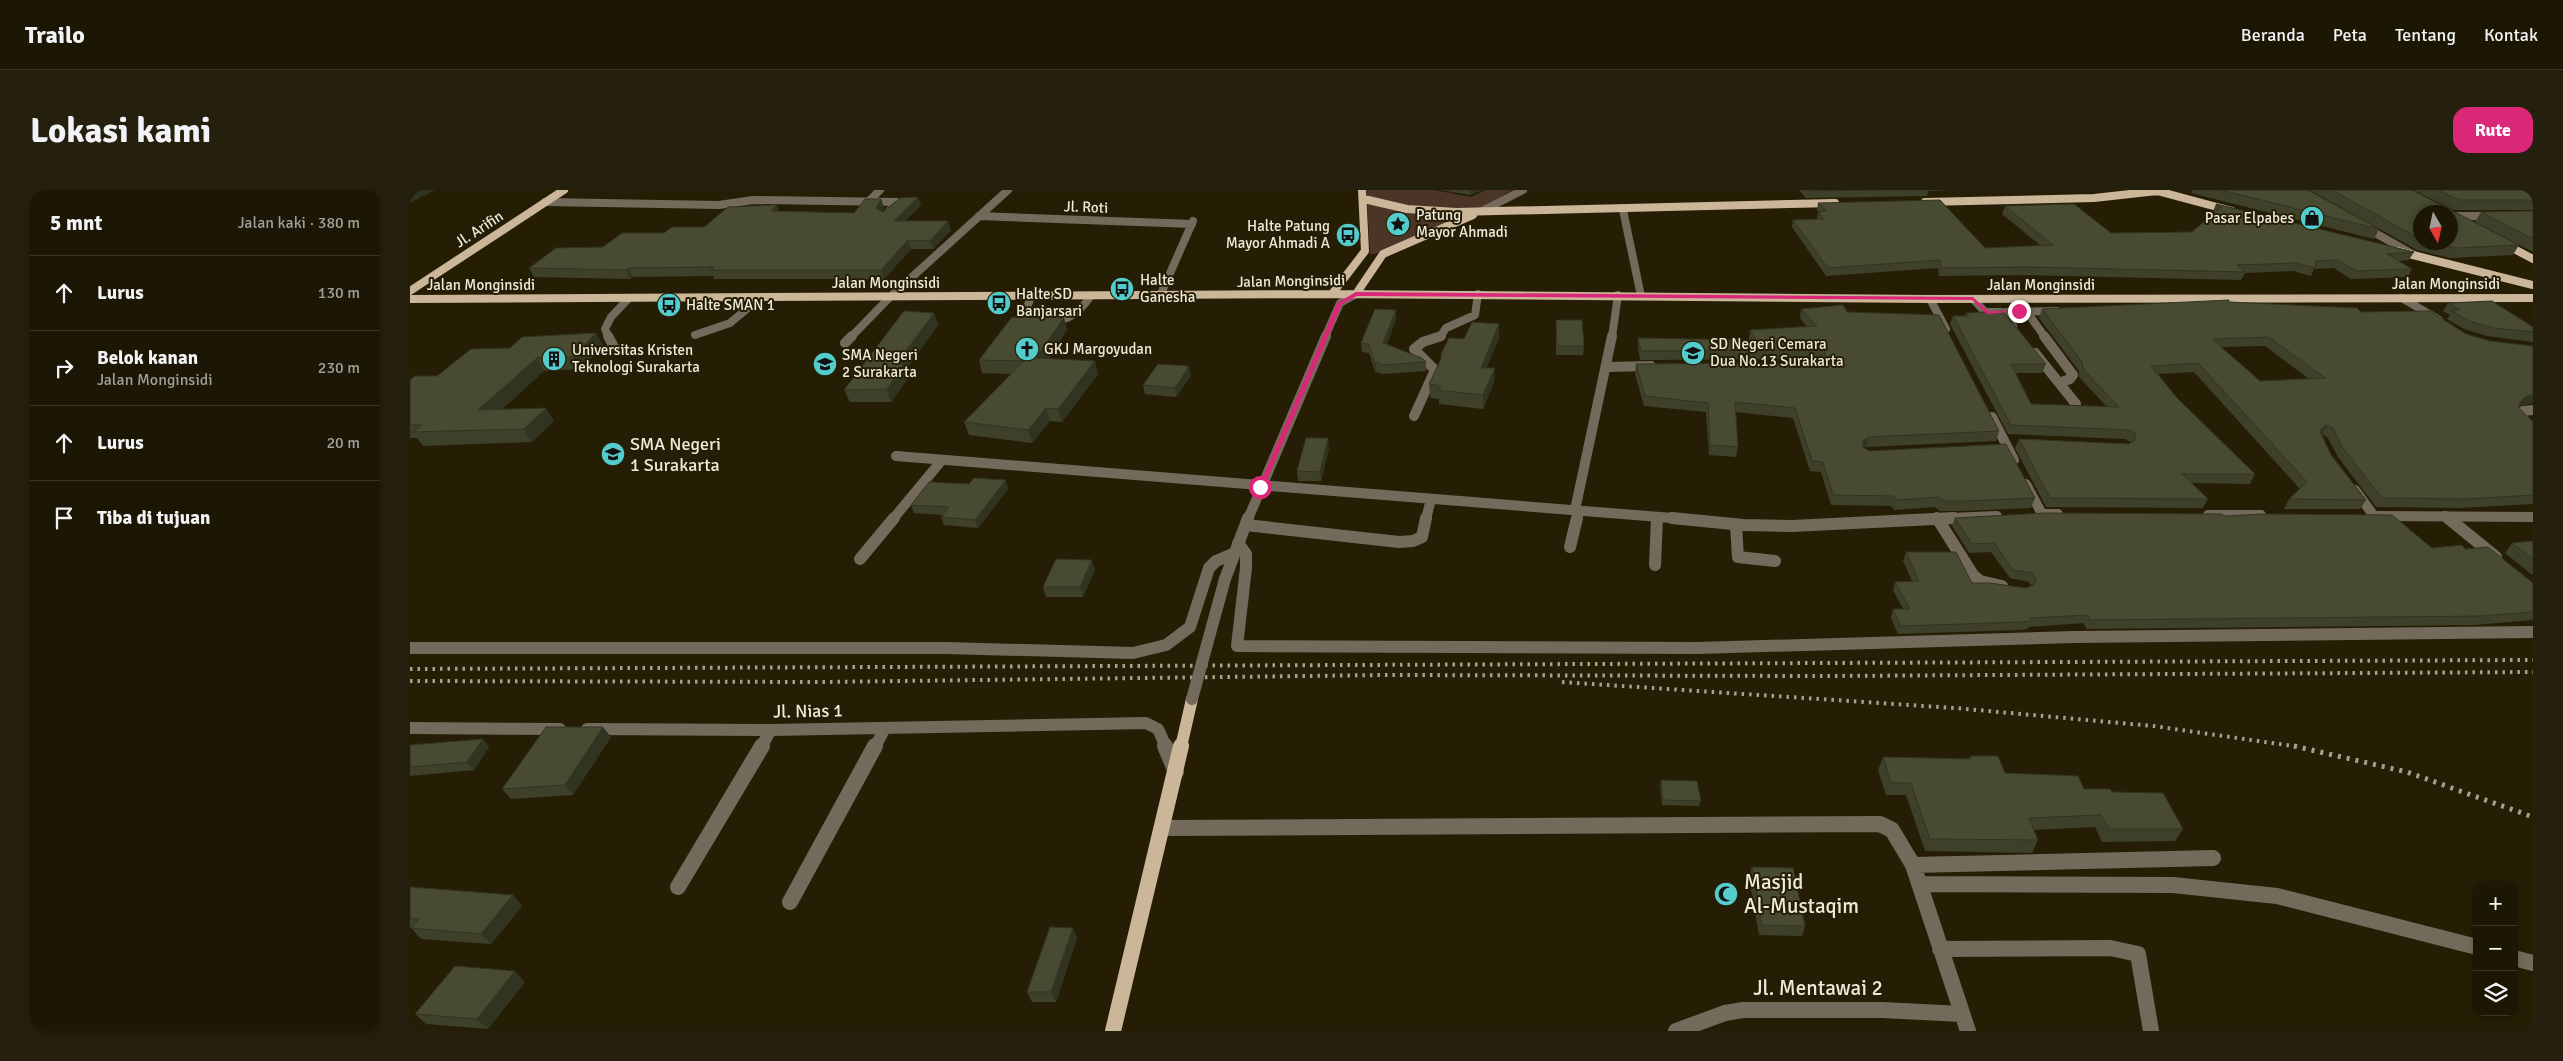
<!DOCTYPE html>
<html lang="id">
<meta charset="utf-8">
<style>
:root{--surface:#1c1604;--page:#251f0e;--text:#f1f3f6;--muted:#a09f9a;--line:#3a3526;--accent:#db2777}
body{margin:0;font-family:Signika,sans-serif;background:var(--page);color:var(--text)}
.controls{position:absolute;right:15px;bottom:15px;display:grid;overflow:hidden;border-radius:10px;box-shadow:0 2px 8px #0003}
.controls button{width:45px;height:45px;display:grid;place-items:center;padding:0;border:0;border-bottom:1px solid var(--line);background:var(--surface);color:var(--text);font:25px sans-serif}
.compass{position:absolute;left:2003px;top:15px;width:45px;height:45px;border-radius:50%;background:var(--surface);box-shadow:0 2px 8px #0003;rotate:171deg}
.stop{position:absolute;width:15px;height:15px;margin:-11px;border:4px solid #db2777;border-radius:50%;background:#fff}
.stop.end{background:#db2777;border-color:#fff;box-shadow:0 1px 5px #0008}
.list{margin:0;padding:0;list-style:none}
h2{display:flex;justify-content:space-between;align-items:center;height:65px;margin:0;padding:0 20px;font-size:21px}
h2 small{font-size:16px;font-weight:400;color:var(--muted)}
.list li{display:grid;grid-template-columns:32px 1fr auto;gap:15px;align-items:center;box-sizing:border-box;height:75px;padding:0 20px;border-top:1px solid var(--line)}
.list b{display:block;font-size:19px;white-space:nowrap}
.list p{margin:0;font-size:16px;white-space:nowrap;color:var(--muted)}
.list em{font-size:16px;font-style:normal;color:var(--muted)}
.icon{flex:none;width:28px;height:28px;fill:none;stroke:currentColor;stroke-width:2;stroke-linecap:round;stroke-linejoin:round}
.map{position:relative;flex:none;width:2123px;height:841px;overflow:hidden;border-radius:15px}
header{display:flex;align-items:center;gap:30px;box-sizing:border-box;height:70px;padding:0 25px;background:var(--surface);border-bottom:1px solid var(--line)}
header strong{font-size:24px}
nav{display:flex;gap:28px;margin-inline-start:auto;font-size:18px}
.intro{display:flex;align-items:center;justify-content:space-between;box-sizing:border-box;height:120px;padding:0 30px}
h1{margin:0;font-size:35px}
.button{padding:12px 22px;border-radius:15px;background:var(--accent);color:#fff;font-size:18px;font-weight:700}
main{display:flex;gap:30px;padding:0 30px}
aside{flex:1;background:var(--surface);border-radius:15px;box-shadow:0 2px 8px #0003}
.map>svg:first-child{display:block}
.green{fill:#4b3527}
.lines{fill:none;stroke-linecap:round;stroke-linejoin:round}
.minor-far3{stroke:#746a5c;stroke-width:8}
.minor-far2{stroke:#746a5c;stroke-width:10}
.minor-far1{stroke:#746a5c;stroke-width:12}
.minor{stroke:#746a5c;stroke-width:16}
.major-far2{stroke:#cbb69a;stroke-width:8}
.major-far1{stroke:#cbb69a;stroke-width:12}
.major{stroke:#cbb69a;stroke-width:16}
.rail-far1{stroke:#a6a08e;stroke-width:4;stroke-dasharray:2.5 5;stroke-linecap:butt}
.rail{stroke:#a6a08e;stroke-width:5;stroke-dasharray:3 6;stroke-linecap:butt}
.minor-bridge{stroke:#746a5c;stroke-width:12}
.wall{fill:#3e402a;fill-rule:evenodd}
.shaded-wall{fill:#323422}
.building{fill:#484b31;stroke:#323422;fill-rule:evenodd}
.route{fill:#db2777}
.labels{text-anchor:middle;stroke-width:4;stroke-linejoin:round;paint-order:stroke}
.far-street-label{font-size:15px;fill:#eeeadb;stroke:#251e05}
.far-poi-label{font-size:15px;fill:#eeeadb;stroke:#251e05;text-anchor:start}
.poi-label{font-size:18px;fill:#eeeadb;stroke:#251e05;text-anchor:start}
.street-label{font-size:18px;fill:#eeeadb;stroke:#251e05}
.near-poi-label{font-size:21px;fill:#eeeadb;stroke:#251e05;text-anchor:start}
.near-street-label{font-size:21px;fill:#eeeadb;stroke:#251e05}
</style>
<header>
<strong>Trailo</strong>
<nav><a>Beranda</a><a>Peta</a><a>Tentang</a><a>Kontak</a></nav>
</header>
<div class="intro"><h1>Lokasi kami</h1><a class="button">Rute</a></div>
<main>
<aside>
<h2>5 mnt<small>Jalan kaki · 380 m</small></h2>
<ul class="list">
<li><svg class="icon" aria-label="ahead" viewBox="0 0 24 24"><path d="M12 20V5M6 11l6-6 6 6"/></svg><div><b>Lurus</b></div><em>130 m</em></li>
<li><svg class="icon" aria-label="right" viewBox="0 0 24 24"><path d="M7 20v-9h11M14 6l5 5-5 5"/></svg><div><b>Belok kanan</b><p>Jalan Monginsidi</p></div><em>230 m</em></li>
<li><svg class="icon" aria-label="ahead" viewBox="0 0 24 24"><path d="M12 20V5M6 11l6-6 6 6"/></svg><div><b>Lurus</b></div><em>20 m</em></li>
<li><svg class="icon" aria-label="arrive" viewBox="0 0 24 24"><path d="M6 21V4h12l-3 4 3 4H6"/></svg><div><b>Tiba di tujuan</b></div></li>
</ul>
</aside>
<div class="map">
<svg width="2123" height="841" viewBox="0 0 2123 841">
<rect width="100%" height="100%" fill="#251e05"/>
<path class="green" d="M956,0H1024L1061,7L1076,0H1102L1070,19L1001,16L958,7Z
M957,12L1067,22L965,64H960Z"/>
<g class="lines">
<path class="minor-far3" d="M459,11L470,0
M135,12L309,15L343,10L488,12L478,22
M1213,20L1231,106
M1072,21L1113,0
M569,26L782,34
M2043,26H2085
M1951,35L2004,65
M750,106L783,31
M621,107L614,125L616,128C651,130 659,136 681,106
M1992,108L2029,130
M1520,109L1536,139
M1563,109L1575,122H1591
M1614,118L1635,147
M1603,136L1594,124L1596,122L1647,121
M285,145L320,133L350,108
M199,147L195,139L201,127L219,108
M441,147L480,107L598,0
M915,147L930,113L946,104
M1030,147L1036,138L1065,125L1068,104
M1202,147L1208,105"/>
<path class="minor-far2" d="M198,146L204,157
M1634,146L1663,185L1660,189L1649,193
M435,153L442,146
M1625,163L1666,214
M1197,177L1241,176
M2123,220L2113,221L2109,225L2123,238
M1004,226L1025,180L1004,159L1013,152L1031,146
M1582,227L1604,270
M486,266L1275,329
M1616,294L1632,324H1648
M1945,300L1964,326
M1165,320L1202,146
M1798,325H1851
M1968,326L2123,327
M2035,326L2039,329
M483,329L532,270
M838,329L916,146
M1016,329L1021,309
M1167,329L1169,320
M1247,329V327
M1518,329L1587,326"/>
<path class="minor-far1" d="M1262,328L1333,335L1382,336L1544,328
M1527,328L1563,385L1570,391L1592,396
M2038,328L2086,367
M836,335L989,352L1003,351L1012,347L1016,328
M1326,335L1328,367L1365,371
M828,353L836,364V378L827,456L1287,458L1664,447L2123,442
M1160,357L1167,328
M450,369L484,328
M1245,375L1247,328
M815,389L838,328
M0,458H536L723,463L756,455L780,437L799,378L806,371L825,363
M0,538L150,539
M177,539L361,540L736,533L748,539L756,557
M351,557L361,540
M465,557L475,538"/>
<path class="minor" d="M755,556L766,582
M753,638L1470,634L1482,640L1503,675L1558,841
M1503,675L1803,668
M1509,694L1763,695L1867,706L2067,757
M268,697L352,556
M380,712L465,556
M1530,759L1700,758L1728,764L1741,841
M2104,768L2123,773
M1266,841L1315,823L1333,820H1472L1552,824"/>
<path class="major-far2" d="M1747,1L1822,21
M954,9L997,19L1047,22L1425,13
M1515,12L1684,8L1756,0
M2091,52L2123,69
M1987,61L2123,95
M0,101L154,0
M922,104L955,61L952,0
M946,104L973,64L1063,25
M0,109L922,104L1520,109L2123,108"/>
<path class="major-far1" d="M771,557L782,509"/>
<path class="major" d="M703,841L771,556"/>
<path class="rail-far1" d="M0,479L2123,470
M0,491L410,492L974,485L1411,486L2123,482
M1152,492L1545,518L1743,536L1890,557"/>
<path class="rail" d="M1884,556L1997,582L2123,627"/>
<path class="minor-bridge" d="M782,509L815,389"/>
</g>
<path class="wall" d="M1030,0H1072L1060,5Z
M1389,0H1538L1518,1L1517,6L1396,8Z
M1782,0H1898L1969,39L1964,49L1781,3Z
M1900,0H2002L2109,55L2103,65L2040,68L2007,60ZM2010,22L2040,52H2010Z
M2004,0H2123V20H2043Z
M508,7L511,15L495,31L541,40L523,59H501L474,89H304L303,86L223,87L220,89L124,87L119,78L193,57L254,43L294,37L369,21L444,23L471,9L474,18L472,21L473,22Z
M1408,13L1575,58L1631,56L1592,24L1595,16L1701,43L1782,42L1805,23L1803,21L1806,14L2004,62L1999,70L1989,71L2002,79L1998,87L1941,89L1924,78L1904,79L1901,86L1883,81L1835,83L1831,90L1616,85L1529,86L1528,78L1416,86L1382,37L1383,30L1407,29L1408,22L1407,20Z
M2123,21V62L2065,32L2071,22Z
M1819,112L1951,122L2056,144L2080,151L2123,156V213L2109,216V218L2123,232V314L2050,318L1966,317L1928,267L1918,248L1912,244L1921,265L1956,310L1950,319H1874L1879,309L1890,299L1784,182L1748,184L1767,208L1845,284L1840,294L1782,293L1798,309L1793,318L1636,317L1605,258L1609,249L1719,254L1721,252L1715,249L1598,244L1540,134L1543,126H1555L1556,123L1636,174L1632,183H1605L1621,214L1697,217L1669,187V181L1629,128L1632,119ZM1855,156L1899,189L1850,191L1811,157Z
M2038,113L2123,137V152L2077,146L2054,139L2037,129L2040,125L2033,121Z
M1391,119L1437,122L1589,241L1586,251L1456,257L1454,258L1459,261L1625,308L1621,318L1551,321H1530L1525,317L1484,320L1481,316L1421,315L1411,282L1400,281L1383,228L1325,222L1328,257L1326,267L1299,265L1296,222L1234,216L1225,184L1226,174L1410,173L1412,171V169L1230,170L1228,157V148L1339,150L1340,140L1397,137L1390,128Z
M524,123L528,135L496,179L499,187L481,212H440L434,200Z
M654,128L657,140L638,169L688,184L652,232L640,231L622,253L559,245L554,232L601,184L572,183L569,170Z
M986,129L977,154L1016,172V181L973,184L966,182V184L959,163L952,162L951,153Z
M1146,130L1174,156L1173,165H1146Z
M1089,134V148L1076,178L1084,192L1073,219L1029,214V209L1020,208L1019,194L1031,169L1054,149Z
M186,143L193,156L170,179L134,181L92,219L144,231L122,252L13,256L7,248H0V190L27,186L100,158Z
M781,186L766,207L735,204L733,195Z
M919,258L911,291H888L887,281Z
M596,290L598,299L568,338L534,335L531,327L532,325L504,323L501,315L559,294Z
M1814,326L2022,358L2055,359L2123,393V430L2064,435L1677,439L1673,433L1619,437L1618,439L1609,440L1488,444L1481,428L1483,419H1493L1483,400L1485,392L1502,391L1493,371L1496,362L1562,393L1616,398L1621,396L1619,392L1600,388L1581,362L1559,363L1542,336L1545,328Z
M2123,351V384H2121L2095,363L2102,353Z
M685,380L673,407H636L633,397Z
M201,547L163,605L101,609L92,599Z
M73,549L79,557L64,580L0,586V555Z
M1560,566L1595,583L1674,599L1702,602L1773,639L1765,651L1692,652L1685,637L1623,640L1628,650L1622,663L1515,661L1496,605H1476L1468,580L1473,567L1558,569Z
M1251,590L1291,611L1289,616L1252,615L1250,595Z
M1342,677L1395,736L1392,746L1349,745L1339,687Z
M0,697L103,705L112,716L81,754L11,749L1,738H0Z
M667,748L646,812H622L617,802Z
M115,792L78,839L16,834L5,824Z"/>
<path class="shaded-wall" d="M0,0H25L0,13Z
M1060,0H1072L1060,5Z
M508,7L511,15L486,39L484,31Z
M471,9L474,18L469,26L466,18Z
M367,15L370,24L361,21Z
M538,31L541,40L523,59L520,51Z
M498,50L501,59L474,89L471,80Z
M218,78L223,87L220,89L216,80Z
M986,120V129L974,162L973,153Z
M524,123L528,135L496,179L499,187L481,212L477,199L486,174Z
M654,128L657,140L630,181L626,168Z
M1089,134V148L1071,191V178Z
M186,143L193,156L170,179L163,167Z
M127,168L134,181L77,233L68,220Z
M685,171L688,184L652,232L648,219Z
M966,172V184L965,175Z
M779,176L781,186L766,207L765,198Z
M1085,178L1084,192L1073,219V205Z
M2123,205V213L2109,216V214L2115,207Z
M136,218L144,231L122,252L114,239Z
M636,218L640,231L622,253L618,240Z
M1917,235L1912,244L1907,247L1912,238Z
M1458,247L1456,257L1450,260L1453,251Z
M918,248L919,258L911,291L910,282Z
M596,290L598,299L568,338L565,330Z
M682,370L685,380L673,407L670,397Z
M193,537L201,547L163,605L155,595Z
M73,549L79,557L64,580L57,572Z
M103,705L112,716L81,754L71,744Z
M663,738L667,748L646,812L641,802Z
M105,781L115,792L78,839L67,829Z"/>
<path class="building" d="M1397,0H1465L1398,1Z
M1811,0H1898L1969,39Z
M1922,0H2002L2109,55L2046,58L2023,52H2040V22H2010V49Z
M2028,0H2123V10H2049Z
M508,7L484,31H538L520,51L498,50L471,80H300L304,77L218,78L216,80L119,78L146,58L193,57L212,43H254L262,37H294L318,17L367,15L361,21L444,23L455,9H471L466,18L473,22L490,8Z
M1530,10L1575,58L1643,55L1595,16L1664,14L1701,43L1782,42L1811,17L1806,14L2004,62L1977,64L2002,79L1946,81L1928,70L1906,71L1905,78L1886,73L1827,75L1835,82L1618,77L1531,78L1530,70L1418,78L1383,30L1414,29L1408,22L1416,21L1408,13Z
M2123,21V49L2071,22Z
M1819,110V112L1947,118L1951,122L2020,121L2056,144L2080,151L2123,156V205L2115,207L2109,214V218L2123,232V305L2057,309L1972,308L1933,258L1923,238L1917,235L1912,238L1910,242L1921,265L1956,310L1879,309L1897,292L1788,173L1741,176L1767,208L1845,284H1772L1798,309L1640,308L1609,249L1719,254L1725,250V243L1719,240L1601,235L1543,126H1559L1556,123L1593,121L1636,174H1601L1621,214L1709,217L1673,179L1672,172L1632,119ZM1859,147L1915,188L1850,191L1802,149Z
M2082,111L2123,137V142L2083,138L2059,131L2042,121L2050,120L2038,113Z
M1433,115L1437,122L1529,125L1589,241L1458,247L1453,251V257L1459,261L1596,254L1625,308L1554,311H1534L1528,307L1487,310L1483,306L1423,305L1413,272L1402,271L1385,218L1325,212L1328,257L1300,255L1298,213L1235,206L1226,174L1410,173L1416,169L1414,160L1231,161L1228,148L1346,150L1340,140L1407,136L1391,119Z
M965,119L986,120L973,153L1012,168L1016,172L972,175L966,172L965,175L959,154L951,153Z
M494,121L524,123L486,174H494L477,199L434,200Z
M602,127L654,128L626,168L685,171L648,219L636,218L618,240L554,232L614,171L569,170Z
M1146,130H1172L1174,156H1147Z
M1062,132L1089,134L1071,178H1085L1073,205L1028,200L1031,196L1019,194L1031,169V164L1039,148L1054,149Z
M186,143L163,167L127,168L68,220L136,218L114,239L3,242L12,235H0V190L5,186H27L61,159L100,158L112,147Z
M748,174L779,176L765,198L733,195Z
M896,248H918L910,282L887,281Z
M564,288L596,290L565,330L531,327L539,317L501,315L519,292L559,294Z
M1635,323L1812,324L1814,326L1854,324L1982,325L2022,358L2052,355L2055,359L2078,357L2123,393V422L2071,426L1681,430L1677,425L1620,428L1622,431L1612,432L1490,436L1483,419H1500L1485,392L1509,391L1496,362H1546L1562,393H1580L1616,398L1624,395L1626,390L1623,383L1603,380L1584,353L1562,354L1545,328Z
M2123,351V369L2102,353Z
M646,369L682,370L670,397H633Z
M136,537H193L155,595L92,599Z
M73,549L57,572L0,577V555Z
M1560,566H1588L1595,583L1668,586L1674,599H1700L1702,602L1753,603L1773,639H1699L1691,625L1619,628L1628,650L1520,649L1501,593H1481L1473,567L1561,569Z
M1251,590L1287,591L1291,611L1253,610Z
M1342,677L1383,678L1395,736L1352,735Z
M0,697L103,705L71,744L1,738L9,729L0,728Z
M640,737L663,738L641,802H617Z
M45,776L105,781L67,829L5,824Z"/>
<path class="route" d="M946,102L1563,107L1578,121H1611L1577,124L1562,110L947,106L932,114L854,297L848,298L927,113Z"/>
<defs>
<g id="shop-disc" transform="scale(1.25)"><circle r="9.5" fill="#53cdcb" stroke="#251e05"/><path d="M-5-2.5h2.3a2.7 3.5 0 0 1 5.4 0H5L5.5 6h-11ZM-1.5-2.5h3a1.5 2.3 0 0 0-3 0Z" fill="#111"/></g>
<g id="sight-disc" transform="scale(1.25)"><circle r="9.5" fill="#53cdcb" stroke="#251e05"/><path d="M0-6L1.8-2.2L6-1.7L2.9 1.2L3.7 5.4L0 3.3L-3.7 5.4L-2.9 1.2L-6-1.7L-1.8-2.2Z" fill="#111"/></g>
<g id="bus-disc" transform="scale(1.25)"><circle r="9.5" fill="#53cdcb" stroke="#251e05"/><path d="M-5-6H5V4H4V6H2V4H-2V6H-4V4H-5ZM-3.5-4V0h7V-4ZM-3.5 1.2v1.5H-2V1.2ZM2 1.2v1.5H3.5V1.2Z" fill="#111"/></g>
<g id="church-disc" transform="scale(1.25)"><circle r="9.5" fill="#53cdcb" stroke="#251e05"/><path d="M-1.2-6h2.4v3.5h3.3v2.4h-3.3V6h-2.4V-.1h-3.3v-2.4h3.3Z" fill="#111"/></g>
<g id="school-disc" transform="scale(1.25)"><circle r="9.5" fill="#53cdcb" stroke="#251e05"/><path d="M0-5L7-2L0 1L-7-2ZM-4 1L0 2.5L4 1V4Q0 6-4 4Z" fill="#111"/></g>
<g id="building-disc" transform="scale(1.25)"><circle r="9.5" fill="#53cdcb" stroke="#251e05"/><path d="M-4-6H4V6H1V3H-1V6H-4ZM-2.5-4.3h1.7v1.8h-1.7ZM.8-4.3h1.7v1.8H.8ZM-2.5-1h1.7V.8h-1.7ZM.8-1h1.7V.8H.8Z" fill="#111"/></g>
<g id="mosque-disc" transform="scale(1.25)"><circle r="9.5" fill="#53cdcb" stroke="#251e05"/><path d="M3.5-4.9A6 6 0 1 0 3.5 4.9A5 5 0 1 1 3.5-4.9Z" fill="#111"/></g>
</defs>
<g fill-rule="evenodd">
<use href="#shop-disc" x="1902" y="28"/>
<use href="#sight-disc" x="988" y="34"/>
<use href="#bus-disc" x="938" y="45"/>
<use href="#bus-disc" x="712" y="99"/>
<use href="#bus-disc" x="589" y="113"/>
<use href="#bus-disc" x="259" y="115"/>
<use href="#church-disc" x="617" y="159"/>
<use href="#school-disc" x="1283" y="163"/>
<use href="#building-disc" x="144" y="169"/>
<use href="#school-disc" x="415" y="174"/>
<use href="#school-disc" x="203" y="264"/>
<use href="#mosque-disc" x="1316" y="704"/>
</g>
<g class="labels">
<g class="far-street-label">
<text transform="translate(676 17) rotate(2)" y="5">Jl. Roti</text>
<text transform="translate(69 39) rotate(-33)" y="5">Jl. Arifin</text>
<text transform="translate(881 91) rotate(-1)" y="5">Jalan Monginsidi</text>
<text x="476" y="98">Jalan Monginsidi</text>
<text x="2036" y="99">Jalan Monginsidi</text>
<text x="71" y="100">Jalan Monginsidi</text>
<text x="1631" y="100">Jalan Monginsidi</text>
</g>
<g class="far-poi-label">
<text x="1006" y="30">Patung<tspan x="1006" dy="17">Mayor Ahmadi</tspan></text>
<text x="1884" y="33" text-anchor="end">Pasar Elpabes</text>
<text x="920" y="41" text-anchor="end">Halte Patung<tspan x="920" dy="17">Mayor Ahmadi A</tspan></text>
<text x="730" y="95">Halte<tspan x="730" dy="17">Ganesha</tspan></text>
<text x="606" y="109">Halte SD<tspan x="606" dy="17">Banjarsari</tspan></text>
<text x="276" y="120">Halte SMAN 1</text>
<text x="1300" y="159">SD Negeri Cemara<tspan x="1300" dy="17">Dua No.13 Surakarta</tspan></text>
<text x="634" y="164">GKJ Margoyudan</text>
<text x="162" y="165">Universitas Kristen<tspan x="162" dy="17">Teknologi Surakarta</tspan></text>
<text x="432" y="170">SMA Negeri<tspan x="432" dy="17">2 Surakarta</tspan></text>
</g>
<g class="poi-label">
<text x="220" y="260">SMA Negeri<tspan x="220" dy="21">1 Surakarta</tspan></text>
</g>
<g class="street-label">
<text transform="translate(398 521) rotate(-1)" y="6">Jl. Nias 1</text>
</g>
<g class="near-poi-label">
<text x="1334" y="699">Masjid<tspan x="1334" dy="24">Al-Mustaqim</tspan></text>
</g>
<g class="near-street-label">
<text x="1408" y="805">Jl. Mentawai 2</text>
</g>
</g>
</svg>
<div class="controls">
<button>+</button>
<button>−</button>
<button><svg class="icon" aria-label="layers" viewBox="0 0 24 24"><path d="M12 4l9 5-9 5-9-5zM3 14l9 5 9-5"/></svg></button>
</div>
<svg class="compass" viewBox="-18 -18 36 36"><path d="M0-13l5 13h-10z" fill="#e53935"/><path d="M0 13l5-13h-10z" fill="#a09f9a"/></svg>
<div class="stop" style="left:850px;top:297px"></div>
<div class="stop end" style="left:1609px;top:121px"></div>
</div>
</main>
